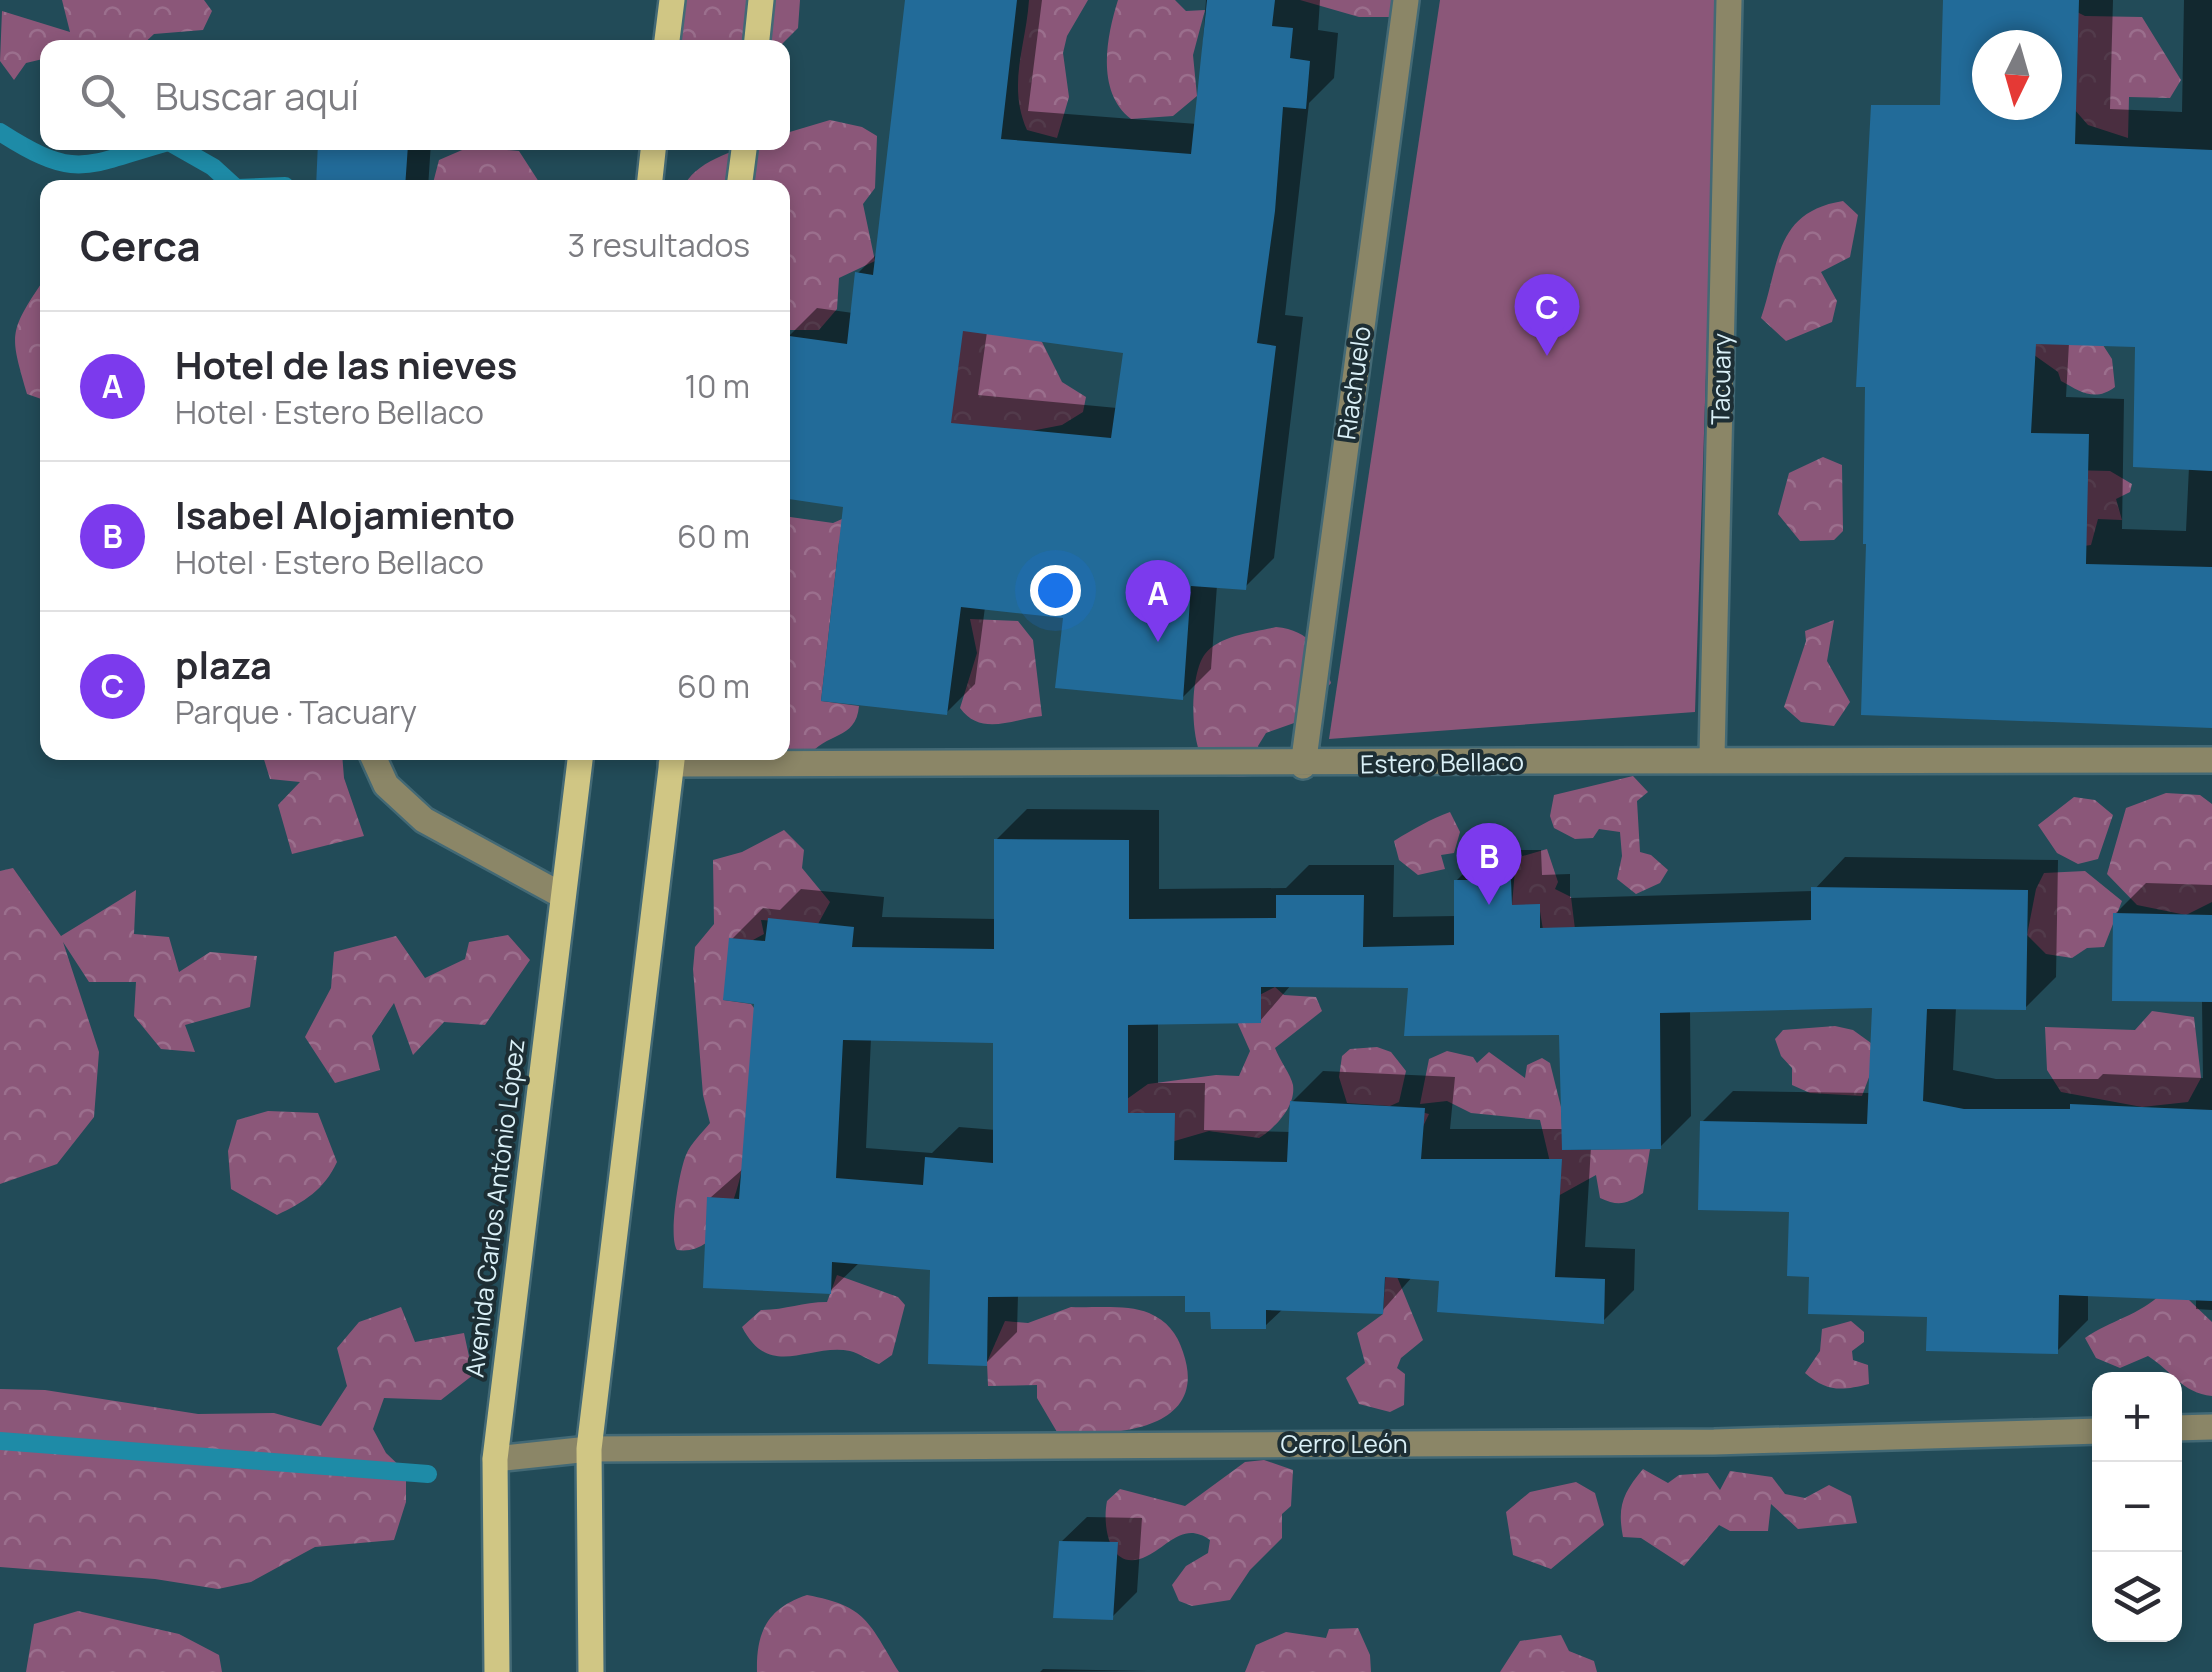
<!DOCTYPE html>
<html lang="es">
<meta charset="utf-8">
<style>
:root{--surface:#fff;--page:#f2f2f3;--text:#2b2b33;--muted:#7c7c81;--line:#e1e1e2;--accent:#7c3aed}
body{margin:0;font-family:Manrope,sans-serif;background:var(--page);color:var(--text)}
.controls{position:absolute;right:30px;bottom:30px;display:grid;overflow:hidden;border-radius:20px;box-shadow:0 5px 15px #0003}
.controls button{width:90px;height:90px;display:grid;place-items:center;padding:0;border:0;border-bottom:2px solid var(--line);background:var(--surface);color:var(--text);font:50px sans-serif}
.compass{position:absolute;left:1972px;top:30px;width:90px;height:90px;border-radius:50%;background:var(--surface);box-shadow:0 5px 15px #0003;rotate:185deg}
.you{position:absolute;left:1055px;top:590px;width:35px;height:35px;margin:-25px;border:8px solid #fff;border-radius:50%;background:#1a73e8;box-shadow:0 0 0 15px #1a73e833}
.badge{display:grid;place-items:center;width:65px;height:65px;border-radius:50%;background:var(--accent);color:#fff;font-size:32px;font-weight:700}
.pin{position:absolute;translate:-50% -82px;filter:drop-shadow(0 2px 5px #0008)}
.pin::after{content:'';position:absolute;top:52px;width:35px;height:30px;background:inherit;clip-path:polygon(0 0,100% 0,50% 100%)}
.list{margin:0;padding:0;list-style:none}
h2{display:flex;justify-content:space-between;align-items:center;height:130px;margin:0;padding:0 40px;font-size:42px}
h2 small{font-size:32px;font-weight:400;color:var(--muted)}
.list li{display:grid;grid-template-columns:65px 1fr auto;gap:30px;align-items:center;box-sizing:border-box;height:150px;padding:0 40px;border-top:2px solid var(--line)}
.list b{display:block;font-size:38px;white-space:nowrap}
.list p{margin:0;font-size:32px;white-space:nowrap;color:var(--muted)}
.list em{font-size:32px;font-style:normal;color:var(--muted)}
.icon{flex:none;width:55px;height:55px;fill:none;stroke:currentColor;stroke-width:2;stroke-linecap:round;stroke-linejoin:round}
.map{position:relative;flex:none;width:2212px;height:1672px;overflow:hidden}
.search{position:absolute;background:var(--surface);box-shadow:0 5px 15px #0003;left:40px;top:40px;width:750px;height:110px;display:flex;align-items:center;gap:25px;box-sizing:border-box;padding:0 35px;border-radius:20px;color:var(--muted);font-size:38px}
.panel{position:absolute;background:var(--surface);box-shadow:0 5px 15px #0003;left:40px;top:180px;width:750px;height:580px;border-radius:20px}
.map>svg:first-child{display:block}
.green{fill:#8b5779}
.forest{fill:url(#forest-crowns)}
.shadow{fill:#0007;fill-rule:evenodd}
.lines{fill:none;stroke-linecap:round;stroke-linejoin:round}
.stream{stroke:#1e8ba7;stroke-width:18}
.building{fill:#226b99;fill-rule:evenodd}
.minor-casing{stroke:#436975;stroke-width:30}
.major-casing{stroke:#436975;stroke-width:30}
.minor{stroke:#8b8667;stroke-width:25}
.major{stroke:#d0c684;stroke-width:25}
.labels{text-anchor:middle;stroke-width:8;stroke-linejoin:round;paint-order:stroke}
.street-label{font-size:25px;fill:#daf0f7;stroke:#1d2e34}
</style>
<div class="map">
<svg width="2212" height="1672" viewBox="0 0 2212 1672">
<defs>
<pattern id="forest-crowns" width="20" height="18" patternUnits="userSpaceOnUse" patternTransform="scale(2.5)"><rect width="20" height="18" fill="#8b5779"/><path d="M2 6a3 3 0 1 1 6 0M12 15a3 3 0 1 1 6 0" fill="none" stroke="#9b6f8d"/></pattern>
</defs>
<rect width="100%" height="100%" fill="#224b58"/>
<path class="green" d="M1440,0H1718L1695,712L1329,739Z"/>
<path class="forest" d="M62,0H204L212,11L203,30L154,34L140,47L48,48L47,58L26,63L14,80L0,61L2,11L70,32Z
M674,0H800L798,28L779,47H679L665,36Z
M1029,0H1088L1067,36L1063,53L1069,97L1057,138L1027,130C1007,85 1026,46 1029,0Z
M1118,0H1175L1186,11L1205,10L1193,55L1197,96L1173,116L1131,119C1096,92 1106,38 1118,0Z
M1300,0H1406L1392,17H1359Z
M2071,9L2085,16L2142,17L2181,80L2170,98L2129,97L2128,138L2088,125L2067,101Z
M830,120L862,127L877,136L875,188L863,204L875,261L839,278L837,309L819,330H783L782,188H683C696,158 751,143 782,142L783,134Z
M469,147L519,151L539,182L538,187H432L439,160Z
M1843,201L1858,215L1850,257L1821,272L1837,301L1832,322L1786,341L1761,318C1780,263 1774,212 1843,201Z
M923,243L1042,342L1062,382L1086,397L1083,412L1062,425L1031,431L959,477Z
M1994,280L2101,342L2112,359L2115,387C2095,402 2081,392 2061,381L2058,372L2030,352Z
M41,284H47V401L27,394C11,337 7,334 41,284Z
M1823,457L1842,465L1843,531L1834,540L1800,541L1778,514L1789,473Z
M2068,470L2110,471L2132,484L2130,492L2116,499L2122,520L2098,519L2091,545L2076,547Z
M858,512L839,542L821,701L859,706C856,741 826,731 807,758L782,752L783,516L833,523Z
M970,619L1018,621L1033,640L1042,716C1013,719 981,737 960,708L977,653Z
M1834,620L1827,661L1850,702L1834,726L1801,722L1784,707L1806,641L1805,631Z
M1276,627C1311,630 1321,652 1331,683L1297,722L1266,733L1258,746L1262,758L1252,776C1236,777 1221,780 1208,767C1189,748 1189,675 1205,654C1219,635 1255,632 1276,627Z
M262,753H342L344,778L364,836L292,854L278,805L300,782L270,779Z
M1633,776L1648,792L1637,801L1640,852L1651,855L1668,870L1660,883L1636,894L1617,879L1622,856L1620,832L1599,829L1593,838L1575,839L1554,828L1550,816L1554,795Z
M2166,793L2200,795L2212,804V902L2186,915L2137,905L2107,874L2126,808Z
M2074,797L2095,800L2113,815L2098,859L2078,864L2057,853L2038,825Z
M1450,812L1460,832L1454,853L1441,855L1445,869L1418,875L1399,860L1394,841C1413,829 1431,819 1450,812Z
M784,830L804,850L802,868L830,902L818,924L761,920L764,934L753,940L723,1000L751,1004L757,1012C752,1065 756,1261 677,1250C668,1237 679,1171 686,1155C691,1143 702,1133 710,1123L703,1095L693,969L695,947L714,924L713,860L742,852Z
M1547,849L1558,882L1555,889L1571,897L1575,929L1545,942L1539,905H1512L1516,858Z
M13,868L61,936L136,890L134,934L169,937L179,972L210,952L257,956L250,1007L185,1025L195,1052L161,1049L134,1016L136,982H89L63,942L99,1052L94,1117L57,1164L0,1184V871Z
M2085,871L2122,901L2104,947L2087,948L2072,958L2046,954L2027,935L2036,889L2044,873Z
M508,935L530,960L485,1025L444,1022L413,1055L394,1003L372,1036L380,1070L335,1083L305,1037L331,988L334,952L396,936L425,978L465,959L469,942Z
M1275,987L1284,995L1316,997L1322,1011L1275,1048C1279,1059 1291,1075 1293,1085C1296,1107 1275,1128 1259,1138L1209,1131L1147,1149L1106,1114L1148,1084L1216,1075L1239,1076L1250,1051L1238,1024L1250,1000Z
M2152,1011L2194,1017L2201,1078L2188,1102L2142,1107L2061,1092L2047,1070L2045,1027L2135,1030Z
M1835,1026L1853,1030L1871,1043V1072L1862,1096L1810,1093L1792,1085V1068L1781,1056L1775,1039L1783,1030Z
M1377,1047L1391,1052L1406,1071L1399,1102L1390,1106L1347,1103L1339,1077L1342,1056L1350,1049Z
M1447,1051L1473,1057L1477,1063L1489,1052L1525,1078L1527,1065L1542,1058L1550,1063L1561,1107L1563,1150L1650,1149L1643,1193C1627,1204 1619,1207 1600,1198L1596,1175L1558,1196L1540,1120L1471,1113L1447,1101L1420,1104L1429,1059Z
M1409,1109L1429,1114L1417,1139L1391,1262L1423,1340L1401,1358L1397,1368L1405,1374L1404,1405L1390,1412L1359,1404L1346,1378L1365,1363L1357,1333L1383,1314L1388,1236Z
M268,1111L318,1113L337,1162C324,1190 304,1202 277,1215L231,1189L228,1151L237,1120Z
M837,1275L898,1297L905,1305L892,1355L879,1364C870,1361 859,1353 850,1351C808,1343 770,1381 742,1327L761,1310C786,1310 802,1302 827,1302Z
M2162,1293L2189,1300L2212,1322V1396C2182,1393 2172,1371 2148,1356L2120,1368L2096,1358L2085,1338C2111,1320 2140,1315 2162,1293Z
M401,1307L415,1342L464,1333L473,1375L441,1400L384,1398L373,1429L386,1453L406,1472V1502L394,1540L315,1547L251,1582L218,1589L155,1579L0,1567V1389L45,1390L198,1414L274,1413L321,1426L347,1386L337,1348L359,1322Z
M1071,1307C1094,1308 1128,1304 1149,1313C1167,1321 1177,1333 1183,1352C1211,1432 1110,1437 1057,1432L1037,1398V1385L988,1386L987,1362L1005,1321L1028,1323Z
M1851,1321L1864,1332V1342L1852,1351L1853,1360L1868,1365L1869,1384C1841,1391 1827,1392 1805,1373L1820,1351L1822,1329Z
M1264,1460L1293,1470L1291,1506L1282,1514V1538L1250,1570L1230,1600L1192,1606L1179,1601L1172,1585L1186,1566L1208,1553L1210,1540C1184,1521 1169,1545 1147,1556C1109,1575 1102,1525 1107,1501L1120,1489L1185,1506L1245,1462Z
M1643,1469L1668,1483L1679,1475L1708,1473L1720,1490L1730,1471L1772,1477L1785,1494L1805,1498L1829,1485L1851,1496L1857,1523L1798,1529L1771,1504L1768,1531H1730L1719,1525L1684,1566L1641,1538L1623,1537C1617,1506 1623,1493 1643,1469Z
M1576,1482L1595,1493L1604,1525L1551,1569L1513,1555L1506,1512L1530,1492Z
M807,1595C867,1606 869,1623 899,1672H757C756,1631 768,1608 807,1595Z
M78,1611L179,1634L219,1655L222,1672H26L34,1624Z
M1358,1628L1370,1655L1371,1672H1245L1256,1645L1286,1632L1326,1638L1329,1629Z
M1561,1635L1569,1651L1594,1661L1597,1672H1500L1520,1641Z"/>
<path class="shadow" d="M908,0H1042L1028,111L1197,124L1206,0H1320L1318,30L1338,33L1334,78L1309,103L1285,315L1303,317L1274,558L1245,587L1217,585L1211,669L1182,698L1065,615L985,607L975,684L946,713L845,504L788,337L817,308L853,313L857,274L878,253ZM987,332L1125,350L1117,408L978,395Z
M1946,0H2113L2110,109L2182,112L2184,0H2174H2212V726L1869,542L1941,133ZM1987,45H2047V105H1987ZM2069,343L2138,345L2189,467L2186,531L2122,529L2124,399L2066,397Z
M321,142H431L428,188H319Z
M1027,809L1159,810V889L1286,888L1309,865H1394L1393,917L1456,916V881L1487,850H1541L1542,875L1570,874V898L1813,891L1845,857L2058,860L2056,977L2025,1008L1956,1007L1953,1070L1996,1079H2098L2103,1074L2203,1078L2202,1000L2115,914L2146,883L2212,885V1310L2196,1309V1298L2088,1293V1320L2057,1351L1812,1275L1792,1209L1702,1122L1733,1091L1871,1093L1875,1006L1690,1010L1691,1116L1660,1147H1591L1585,1247L1635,1249L1634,1290L1603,1321L1442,1278L1413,1276L1382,1311L1284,1308L1265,1326L1213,1310L1187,1293L1018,1294L1017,1332L986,1363L933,1268L860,1262L830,1291L710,1198L744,1168L757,1002L732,939L763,908L780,910L801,889L884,897L882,917L996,919V840ZM1291,985L1411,986L1561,1032L1564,1129H1450L1455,1077L1323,1071L1292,1102L1291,1132L1204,1130L1205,1083H1158V1022L1260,1021ZM871,1038L996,1040V1130L959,1127L932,1153L866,1148Z
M1087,1517L1142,1518L1137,1592L1112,1617L1061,1542Z
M1043,1669L1148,1671L1040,1672Z"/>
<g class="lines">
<path class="stream" d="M0,132C78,182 85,165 168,142
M169,142L213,167L236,188
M238,188L285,186
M0,1441L428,1474"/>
</g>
<path class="building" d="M905,0H1017L1001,139L1191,154L1207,0H1275L1272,26L1293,28L1290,58L1310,61L1306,109L1283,107L1275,211L1257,343L1276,346L1246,590L1191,586L1183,700L1055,688L1063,618L961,607L947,715L821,701L843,507L782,498V335L847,344L855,272L873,275ZM963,331L1123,353L1111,438L951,423Z
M1943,0H2079L2075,144L2212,150V471L2133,467L2135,347L2036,344L2031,433L2089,434L2086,564L2212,567V728L1861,715L1866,544H1863L1865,387H1856L1871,105H1940ZM1987,45H2047V105H1987Z
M318,142L408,145L405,188H316Z
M994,839L1129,840V919L1276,918V895H1364L1363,947L1454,945V880H1511L1512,905L1540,904V928L1811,920V887L2028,890L2026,1010L1927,1009L1923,1101L1964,1109H2070V1104L2212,1110V1301L2059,1295L2058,1354L1926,1351L1927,1317L1808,1314L1809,1277L1787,1276L1789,1212L1698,1210L1700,1121L1867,1124L1872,1008L1660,1013L1661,1149L1562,1150L1559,1035L1404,1036L1408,988L1261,987V1023L1128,1025V1113H1175L1174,1160L1287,1162L1290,1101L1425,1108L1421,1159H1562L1555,1277L1605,1279L1604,1324L1437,1312L1439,1281L1385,1277L1383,1314L1266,1310V1329H1211L1210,1312H1185V1296L988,1297L987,1366L928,1364L930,1270L832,1262L831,1294L703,1288L707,1197L739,1199L754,1004L723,1000L729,938L765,941L768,918L854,927L852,947L994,949ZM843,1040L993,1043V1163L925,1157L923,1185L836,1178Z
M2113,913L2212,915V1002L2112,1001Z
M1059,1541L1118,1542L1113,1620L1053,1618Z"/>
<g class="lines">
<g class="minor-casing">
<path id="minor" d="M371,752L386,785L424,820L563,896
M1712,757L1729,0
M671,764C1185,765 1698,757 2212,760
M1303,766L1406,0
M2174,1428L2212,1427
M495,1459L589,1449L1714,1442L2100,1431"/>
</g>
<g class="major-casing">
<path id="major" d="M666,48L672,0
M756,48L761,0
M649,188L654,142
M739,188L745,142
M497,1672L495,1459L581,752
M591,1672L589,1449L673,752"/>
</g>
<use href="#minor" class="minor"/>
<use href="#major" class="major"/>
</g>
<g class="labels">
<g class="street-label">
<text transform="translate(1721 379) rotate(-89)" y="9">Tacuary</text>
<text transform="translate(1354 383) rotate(-82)" y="9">Riachuelo</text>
<text transform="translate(1442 763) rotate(-1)" y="9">Estero Bellaco</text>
<text transform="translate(495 1208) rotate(-83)" y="9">Avenida Carlos António López</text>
<text x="1344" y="1453">Cerro León</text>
</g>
</g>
</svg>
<div class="controls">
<button>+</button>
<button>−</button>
<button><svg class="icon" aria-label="layers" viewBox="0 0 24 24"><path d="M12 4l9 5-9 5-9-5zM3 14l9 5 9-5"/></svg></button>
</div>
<svg class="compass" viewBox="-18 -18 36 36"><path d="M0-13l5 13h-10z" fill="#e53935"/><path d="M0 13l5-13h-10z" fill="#7c7c81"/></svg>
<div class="you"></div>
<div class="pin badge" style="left:1158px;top:642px">A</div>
<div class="pin badge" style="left:1489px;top:905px">B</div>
<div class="pin badge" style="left:1547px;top:356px">C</div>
<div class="search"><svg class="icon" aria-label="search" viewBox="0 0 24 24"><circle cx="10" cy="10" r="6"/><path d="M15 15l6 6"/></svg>Buscar aquí</div>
<section class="panel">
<h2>Cerca<small>3 resultados</small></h2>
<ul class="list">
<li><span class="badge">A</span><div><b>Hotel de las nieves</b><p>Hotel · Estero Bellaco</p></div><em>10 m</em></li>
<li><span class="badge">B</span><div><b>Isabel Alojamiento</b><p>Hotel · Estero Bellaco</p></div><em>60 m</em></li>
<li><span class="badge">C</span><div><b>plaza</b><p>Parque · Tacuary</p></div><em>60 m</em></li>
</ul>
</section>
</div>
